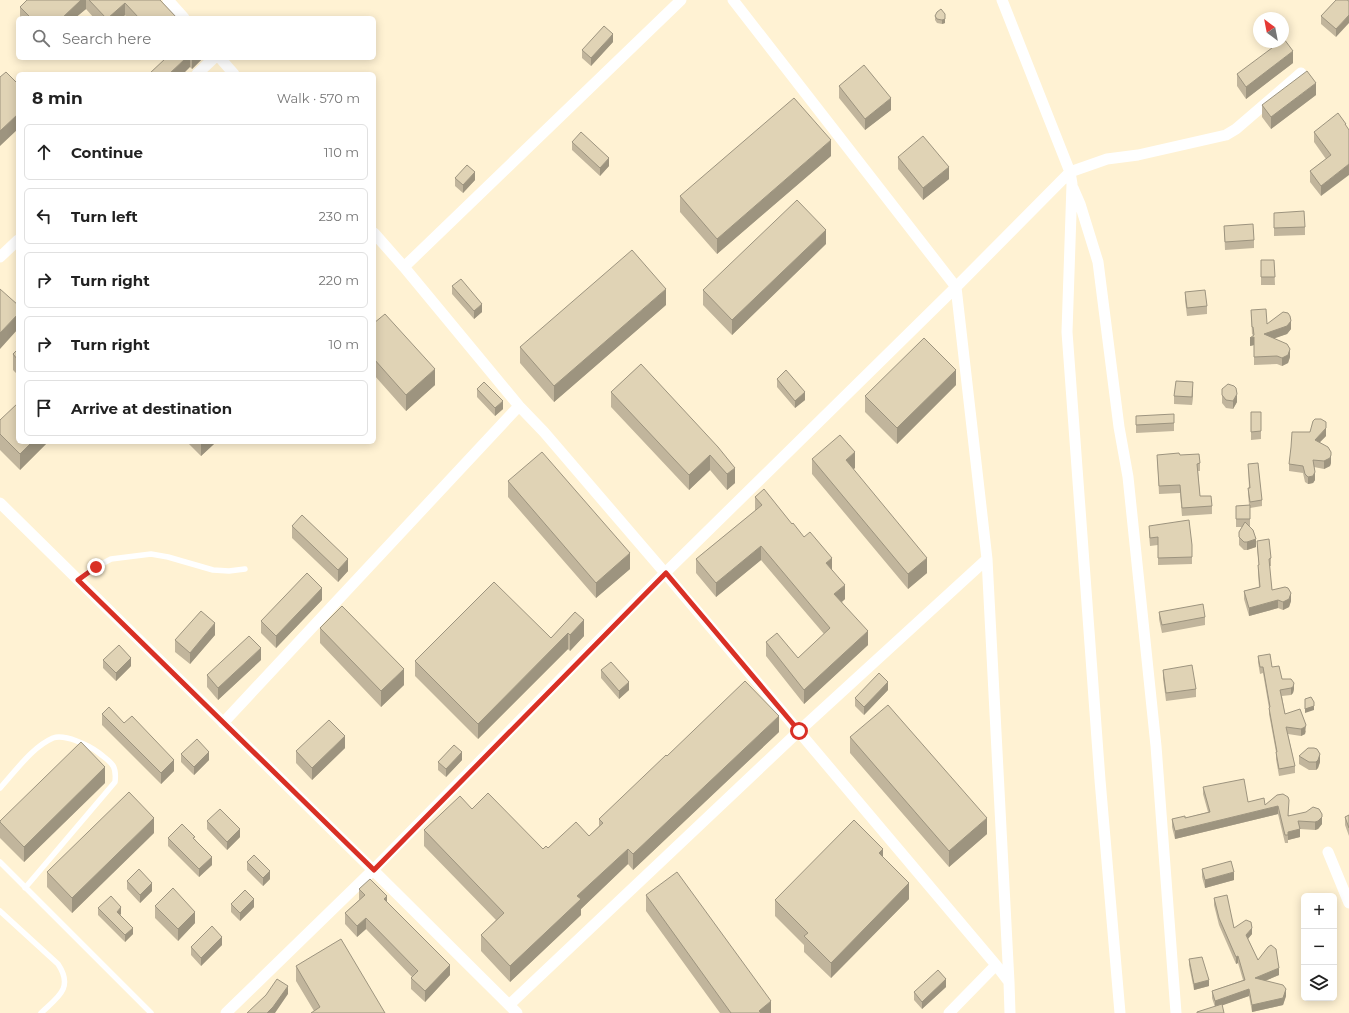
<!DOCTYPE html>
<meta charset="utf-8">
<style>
:root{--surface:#fff;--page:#f2f2f2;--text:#222;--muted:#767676;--line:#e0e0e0}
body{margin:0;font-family:Montserrat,sans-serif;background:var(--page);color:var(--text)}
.controls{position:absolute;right:12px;bottom:12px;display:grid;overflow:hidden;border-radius:6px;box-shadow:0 2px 10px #0003}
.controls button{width:36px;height:36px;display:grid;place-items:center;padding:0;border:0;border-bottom:1px solid var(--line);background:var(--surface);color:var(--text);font:20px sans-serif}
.compass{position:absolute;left:1253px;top:12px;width:36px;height:36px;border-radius:50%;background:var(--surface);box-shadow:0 2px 10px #0003;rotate:328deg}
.stop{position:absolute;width:12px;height:12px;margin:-9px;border:3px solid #d93025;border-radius:50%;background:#fff}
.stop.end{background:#d93025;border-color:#fff;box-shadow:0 1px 4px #0008}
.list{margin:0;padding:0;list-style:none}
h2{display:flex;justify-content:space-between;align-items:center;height:52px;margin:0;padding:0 16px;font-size:17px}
h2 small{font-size:13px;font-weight:400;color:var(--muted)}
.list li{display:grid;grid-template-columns:26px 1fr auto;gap:12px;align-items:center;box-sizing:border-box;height:56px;margin:0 8px 8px;padding:0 8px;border:1px solid var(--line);border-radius:6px}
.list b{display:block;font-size:15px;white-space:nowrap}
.list em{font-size:13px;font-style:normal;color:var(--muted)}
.icon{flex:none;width:22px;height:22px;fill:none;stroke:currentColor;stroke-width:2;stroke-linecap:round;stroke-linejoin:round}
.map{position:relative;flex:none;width:1349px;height:1013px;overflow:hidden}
.search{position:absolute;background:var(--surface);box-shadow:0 2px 10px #0003;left:16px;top:16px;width:360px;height:44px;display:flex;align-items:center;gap:10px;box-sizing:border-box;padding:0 14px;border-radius:6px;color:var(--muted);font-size:15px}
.panel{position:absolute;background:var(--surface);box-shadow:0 2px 10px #0003;left:16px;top:72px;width:360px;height:372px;border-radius:6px}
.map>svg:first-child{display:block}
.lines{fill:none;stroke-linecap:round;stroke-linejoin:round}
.lane{stroke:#fff;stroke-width:5.5}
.street{stroke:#fff;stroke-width:11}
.wall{fill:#c1b59c}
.shaded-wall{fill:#9d947f}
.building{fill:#e0d3b5;stroke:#9d947f}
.route{stroke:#d93025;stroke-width:5}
</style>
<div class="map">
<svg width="1349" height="1013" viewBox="0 0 1349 1013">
<rect width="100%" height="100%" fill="#fff2d3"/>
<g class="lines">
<path class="lane" d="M78,580L96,567L111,559L151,554L168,557L213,570L229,571L245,569
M0,788C15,772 32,747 53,738C65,734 89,745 99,753C111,763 117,764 115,782L25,888
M0,862L151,1013
M0,911L58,964C74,988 58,997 41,1013"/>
<path class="street" d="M168,0L184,18
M733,0L956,287L987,559L1009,982
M1002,0L1070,172L1072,184L1067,332L1100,780L1120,1013
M220,58L234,74
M197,74L214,58
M1073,188L1080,204L1098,262L1119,427L1128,477L1156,746L1176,1013
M374,233L404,267L519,406L544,432L665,573L996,965L1009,982L1010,1013
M0,257L18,240
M404,267L681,0
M0,503L373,870L517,1013
M223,723L519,406
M1328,852L1349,903
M509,1005L799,731L987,559
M226,1013L373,870L665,573L956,287L1070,172L1107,159L1138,155L1226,135L1236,129L1301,73
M949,1013L996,965"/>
</g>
<path class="wall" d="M27,0H160L177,18H127L125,15L122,18H94L86,9L75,18H20V7Z
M1336,0V37L1321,24V16Z
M941,9L945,23L942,24L937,23L935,20V16Z
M613,42L591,66L582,58V50Z
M166,58H203L192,69L190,67Z
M1293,63L1246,99L1237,86V74Z
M839,86L891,110L865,130L839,98Z
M1316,95L1271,129L1262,117V105Z
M1346,124L1321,196L1310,182V171L1326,159L1314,142V132Z
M572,142L609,166L600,176L572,150Z
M831,156L717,254L680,212V196Z
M898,157L949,179L923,200L898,169Z
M455,178L475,180L463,193L455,186Z
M1274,213L1305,227V235L1274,236Z
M1224,226L1254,240V248L1225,250Z
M826,244L732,335L703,305V290Z
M1261,260H1274L1275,285H1261Z
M452,286L482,312L474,319L452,294Z
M1185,292L1207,306V314L1187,316L1185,300Z
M666,305L554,402L520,363V347Z
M1251,310L1267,324L1291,329L1287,334L1274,338L1290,357L1288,363L1282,366L1277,364L1254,365V345L1250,346L1253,335V334L1252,335Z
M374,323L435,385L406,411L374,375Z
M18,349V375L13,370V354Z
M641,364L735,483L727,490L710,470L689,490L611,407V392Z
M777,379L805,400L795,408L777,387Z
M956,385L897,444L865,412V396Z
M477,389L503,409L495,416L477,397Z
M1222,389L1237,402L1233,409L1226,408L1222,403Z
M1193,390L1192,405L1174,404V396Z
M1251,412H1261V439L1251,440Z
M1136,416L1174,423V431L1136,433Z
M0,420L48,442L20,470L0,450Z
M1310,432L1326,436L1320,442L1331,460V463L1330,466L1324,469L1314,467L1315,480L1313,483L1308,484L1305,482L1303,473L1289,471V464Z
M187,442H214V444L201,456Z
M1157,455H1180L1200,463V471H1198L1200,496L1212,506V514L1182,516L1180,493L1159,494Z
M812,459L855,468L853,469L927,573L908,589L812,474Z
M1248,464L1262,500V506L1250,508V527L1256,547L1247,550H1244L1239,545V532L1242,527H1236V506L1249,505L1248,494V488H1249Z
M508,481L630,569L596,598L508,497Z
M755,497L792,524L832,570L845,599L842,602L868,645L804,704L766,656V642L798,658L824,634L761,560L716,597L696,573V559L755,511Z
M292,526L348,571L338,582L292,538Z
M1149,526L1192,552V564L1158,565V545L1150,546L1149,534Z
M1257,541L1271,558V566H1269L1272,590L1291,601L1289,607L1283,610L1278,608L1249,616L1244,599V591L1259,587L1258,573V565H1259L1257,549Z
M322,600L276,648L261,633V621Z
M575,612L584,636L570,651L568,649L478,739L415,676V661L551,638Z
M1159,612L1205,617V625L1162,633L1159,619Z
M320,628L404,685L381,707L320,643Z
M215,635L190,664L175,652V640Z
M1258,656L1272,667L1282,679L1294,689L1293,693L1291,695L1282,696L1285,714L1306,731L1305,734L1301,736L1288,734L1295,766V773L1279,776L1276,759V752L1269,714V708L1263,673L1260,674L1258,662Z
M103,660L131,666L116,681L103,668Z
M261,660L218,700L207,687V675Z
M601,670L629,690L619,699L601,678Z
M1163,670L1196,689V697L1166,701L1163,678Z
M888,690L864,715L855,706V698Z
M102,714L124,723L174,771L161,784L102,725Z
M779,732L633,870L628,864L581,909V915L510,982L481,951V935L496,920L424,846V830L472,809L543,849L548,848L589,836L599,826V819L667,756Z
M850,737L987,834L949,867L850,753Z
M345,748L312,780L296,763V751Z
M181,754L209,760L194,775L181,762Z
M1299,756L1320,762L1318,768L1316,770H1309L1299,764Z
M462,760L446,777L438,770V762Z
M105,783L24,862L0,838V821Z
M1203,787L1248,802L1265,805L1277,795L1289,816L1322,821V824L1318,829L1315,830L1300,829V837L1288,840V843H1285L1278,814L1175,839L1172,827V819L1185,818L1208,812L1203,794Z
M1349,815V836L1345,825V817Z
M207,821L240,837L227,850L207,829Z
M154,833L72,913L47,887V872Z
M168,838L195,839L212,865L199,877L168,846Z
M883,857L909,899L831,978L804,952V945L775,916V900Z
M247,862L270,879L263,886L247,870Z
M1202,869L1234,880L1205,888L1202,877Z
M127,881L152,891L140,903L127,889Z
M359,889L387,902L450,975L425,1002L411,989V978L412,977L366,929L357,937L345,924V913L359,900Z
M646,895L771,1013H720L646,911Z
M1214,898L1234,928L1252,934L1248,939L1258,960L1279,975L1265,981L1286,996L1283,1005L1252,1012L1249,996L1222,1005L1215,1007L1212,998V991L1243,980L1238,963L1236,964L1219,925L1214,905Z
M231,904L254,907L240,921L231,912Z
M155,906L195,923L178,941L155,918Z
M98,908L121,914L120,915L133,934L125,942L98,915Z
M222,945L201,966L191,955V947Z
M1189,959L1209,986L1194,990L1189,965Z
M296,966L385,1013L314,1011L296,981Z
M946,987L922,1009L914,1000V992Z"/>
<path class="shaded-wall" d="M81,0H86V9L75,18H62Z
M125,3V15L122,18H108Z
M945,14V23L942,24V20Z
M1349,15V23L1336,37V29Z
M613,34V42L591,66V58Z
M1293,51V63L1246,99V87Z
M186,58H190V67L183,74H169Z
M192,58H203L192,69Z
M1316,83V95L1271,129V117Z
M891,98V110L865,130V119Z
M18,114V129L0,146V131Z
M831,140V156L717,254V239Z
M609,158V166L600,176V168Z
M1349,164V175L1321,196V186Z
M949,167V179L923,200V188Z
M475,172V180L463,193V185Z
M826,230V244L732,335V320Z
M666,289V305L554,402V386Z
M482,304V312L474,319V311Z
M18,314V329L0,349V333Z
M1291,321V329L1287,334L1264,342V334Z
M1254,337V345L1250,346V338Z
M1290,349V357L1288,363L1282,366V358Z
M435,369V385L406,411V395Z
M956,370V385L897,444V428Z
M1193,382V390L1192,405V397Z
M805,392V400L795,408V401Z
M1237,394V402L1233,409V401Z
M503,401V409L495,416V408Z
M1326,428V436L1315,447V440Z
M32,442H48L20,470V454Z
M204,442H214V444L201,456V444Z
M855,452V468L846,476V460Z
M1331,452V463L1330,466L1324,469V461Z
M710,455V470L689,490V475Z
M735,468V483L727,490V474Z
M1315,472V480L1313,483L1308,484V477Z
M1256,539V547L1247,550V542Z
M761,546V560L716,597V583Z
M630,553V569L596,598V583Z
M832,558V572L826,563Z
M927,558V573L908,589V574Z
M348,559V571L338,582V570Z
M845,585V599L834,608V594Z
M322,588V600L276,648V636Z
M1291,593V601L1289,607L1283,610V602Z
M1278,600V608L1249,616V608Z
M584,620V636L570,651V635Z
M215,623V635L190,664V653Z
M868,631V645L804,704V690Z
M568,633V649L478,739V724Z
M261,648V660L218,700V688Z
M131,658V666L116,681V673Z
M404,669V685L381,707V691Z
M629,682V690L619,699V691Z
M888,682V690L864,715V707Z
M1294,683V689L1293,693L1291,695V688Z
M1314,702V710L1305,713V709Z
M779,716V732L633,870V854Z
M1306,725L1305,734L1301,736V729Z
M345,736V748L312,780V768Z
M209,752V760L194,775V767Z
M462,752V760L446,777V769Z
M1320,754V762L1318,768L1316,770V762Z
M174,760V771L161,784V773Z
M105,767V783L24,862V847Z
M1278,806V814L1175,839V831Z
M1322,814V824L1318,829L1315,830V822Z
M154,818V833L72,913V898Z
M987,818V834L949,867V851Z
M240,829V837L227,850V842Z
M1300,829V837L1288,840V832Z
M628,849V864L581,909V915L510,982V966L577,896Z
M883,849V865L879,853Z
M212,857V865L199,877V869Z
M270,871V879L263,886V878Z
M1234,872V880L1205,888V880Z
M152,883V891L140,903V895Z
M909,883V899L831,978V963Z
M387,896V907L384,899Z
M254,899V907L240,921V913Z
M121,907V914L117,918V912Z
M195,912V923L178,941V929Z
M366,918V929L357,937V926Z
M133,928V934L125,942V935Z
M1252,928V934L1246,941V935Z
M222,937V945L201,966V958Z
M1238,956V963L1236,964V957Z
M450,965V975L425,1002V991Z
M1279,968V975L1255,985V978Z
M946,979V987L922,1009V1002Z
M1209,980V986L1194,990V984Z
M288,986V994L275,1013H267Z
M1249,989V996L1215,1008V1001Z
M1286,989V996L1283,1005L1252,1012V1005Z
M771,1001V1013H759V1011Z"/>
<path class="building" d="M27,0H81L62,18H31L20,7Z
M89,0H160L177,18H139L125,3L108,18H106Z
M1336,0H1347L1349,1V15L1336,29L1321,16Z
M941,9L945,14V19L942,20L937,19L935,16L937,12Z
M604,26L613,34L591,58L582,50Z
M1283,39H1284L1293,51L1246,87L1237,74L1280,42H1283Z
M166,58H186L169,74H149Z
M864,65L891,98L865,119L839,86Z
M1307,71L1316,83L1271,117L1262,105Z
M6,72L18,84V114L0,131V77Z
M794,98L831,140L717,239L680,196Z
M1338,113L1346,124H1345L1349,130V164L1321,186L1310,171L1331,155L1314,132Z
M581,132L609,158L600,168L572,142Z
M923,136L949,167L923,188L898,157Z
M467,165L475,172L463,185L455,178Z
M797,200L826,230L732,320L703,290Z
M1304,211L1305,227L1274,228V213Z
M1253,224L1254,240L1225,242L1224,226Z
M632,250L666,289L554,386L520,347Z
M1261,260H1274L1275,277H1261Z
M461,279L482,304L474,311L452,286Z
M0,289L18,305V314L0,333Z
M1205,290L1207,306L1187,308L1185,292Z
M1266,309L1267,324L1283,312L1288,313L1290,316L1291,321L1287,326L1264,334L1287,344L1290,349L1288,355L1282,358L1277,356L1254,357V337L1250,338L1254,335L1253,327H1252L1251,310Z
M385,314L435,369L406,395L374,359V323Z
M924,338L956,370L897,428L865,396Z
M18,349V360L13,354Z
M641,364L718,447L735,468L727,474L710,455L689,475L611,392Z
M786,370L805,392L795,401L777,379Z
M1176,381L1193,382L1192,397L1174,396Z
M484,382L503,401L495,408L477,389Z
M1228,384L1234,386L1236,388L1237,394L1233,401L1226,400L1222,395V389Z
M18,403V442H32L20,454L0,434V420Z
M1251,412H1261V431L1251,432Z
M1174,414V423L1136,425V416Z
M1315,419H1321L1326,422V428L1315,440L1328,447L1331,452V455L1330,458L1324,461L1313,460L1315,472L1313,476L1308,477L1305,474L1303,466L1289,464L1291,447L1292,432H1310L1313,421Z
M840,435L855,452L846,460L927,558L908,574L812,459Z
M199,442H204L201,444Z
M542,452L630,553L596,583L508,481Z
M1179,453L1180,455L1199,454L1200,463L1197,464L1200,496H1211L1212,506L1182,508L1180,485L1159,486L1157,455Z
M1258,463L1262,500L1250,502L1248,488H1250L1248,464Z
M764,489L792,524L793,523L804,537L810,532L832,558L826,563L845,585L834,594L868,631L804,690L766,642L777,633L798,658L830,628L761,546L716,583L696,559L762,505L755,497Z
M1250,505V519H1236V506Z
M302,515L348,559L338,570L292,526Z
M1189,520L1192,545V557L1158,558V537L1150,538L1149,526Z
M1245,522L1253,530L1256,539L1247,542H1244L1239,537V532Z
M1269,539L1271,558L1269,559L1272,590L1285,587L1288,588L1291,593L1289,599L1283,602L1278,600L1249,608L1244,591L1260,587L1258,565H1259L1257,541Z
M307,573L322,588L276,636L261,621Z
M494,582L551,638L575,612L584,620L570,635L568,633L478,724L415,661Z
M1203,604L1205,617L1162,625L1159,612Z
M342,606L404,669L381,691L320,628Z
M201,611L215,623L190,653L175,640Z
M249,636L261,648L218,688L207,675Z
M119,645L131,658L116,673L103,660Z
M1270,654L1272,667L1279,666L1282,679H1291L1294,683L1293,687L1291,688L1280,690L1285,714L1300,709L1306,725L1305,727L1301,729L1286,727L1295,766L1279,769L1276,752H1277L1269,708L1270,707L1263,667H1260L1258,656Z
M611,662L629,682L619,691L601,670Z
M1192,665L1196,689L1166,693L1163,670Z
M879,673L888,682L864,707L855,698Z
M745,681L779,716L633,854L628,849L577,896L581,899L510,966L481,935L504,913L424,830L460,796L472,809L488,793L543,849L546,846L548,848L576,822L589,836L603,823L599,819L666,755L667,756Z
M1311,697L1314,702V706L1305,709V699Z
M888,705L987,818L949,851L850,737Z
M109,707L124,723L132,716L174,760L161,773L102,714Z
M329,720L345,736L312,768L296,751Z
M197,739L209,752L194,767L181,754Z
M81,742L105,767L24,847L0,822V821Z
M454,745L462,752L446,769L438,762Z
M1308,748H1314L1317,749L1320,754L1318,760L1316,762H1309L1299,756Z
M1244,779L1248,802L1264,798L1265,805L1277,795L1283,794L1288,797L1289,800L1288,816L1306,812L1313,807L1319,809L1322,814V817L1318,821L1315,822L1298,821L1300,829L1288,832V835H1285L1278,806L1175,831L1172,819L1185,816V818L1210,812L1203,787Z
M129,792L154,818L72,898L47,872Z
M220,809L240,829L227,842L207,821Z
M1349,815V828L1345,817Z
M854,820L883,849L879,853L909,883L831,963L804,936L808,933L775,900Z
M182,824L195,837L193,838L212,857L199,869L168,838Z
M254,855L270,871L263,878L247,862Z
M1231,861L1234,872L1205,880L1202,869Z
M139,869L152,883L140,895L127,881Z
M677,872L771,1001L759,1011L761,1013H731L646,895Z
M370,879L387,896L384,899L450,965L425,991L411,978L418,971L366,918L357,926L345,913L365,895L359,889Z
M173,888L195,912L178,929L155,906Z
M245,890L254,899L240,913L231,904Z
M1227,895L1234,928L1246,920L1251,922L1252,928L1246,935L1258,960L1268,947L1271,945L1276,949L1279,968L1255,978L1283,985L1286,989L1283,998L1252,1005L1249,989L1215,1001L1212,991L1245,980L1238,956L1236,957L1219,918L1214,898Z
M111,896L121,907L117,912L133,928L125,935L98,908Z
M212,926L222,937L201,958L191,947Z
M341,939L385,1013H311L320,1007L296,966Z
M1202,957L1209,980L1194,984L1189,959Z
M938,970L946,979L922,1002L914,992Z
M277,979L288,986L273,1007L267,1013H247L266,995Z
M1222,1004L1224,1013H1197V1012Z"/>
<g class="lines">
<path class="route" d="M96,567L78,580L374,870L666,573L799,731"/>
</g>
</svg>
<div class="controls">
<button>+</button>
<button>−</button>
<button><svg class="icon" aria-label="layers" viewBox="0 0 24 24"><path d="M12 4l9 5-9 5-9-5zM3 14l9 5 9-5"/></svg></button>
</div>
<svg class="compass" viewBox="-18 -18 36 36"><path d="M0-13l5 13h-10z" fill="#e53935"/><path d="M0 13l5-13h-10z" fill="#767676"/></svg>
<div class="stop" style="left:799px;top:731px"></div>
<div class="stop end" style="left:96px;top:567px"></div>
<div class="search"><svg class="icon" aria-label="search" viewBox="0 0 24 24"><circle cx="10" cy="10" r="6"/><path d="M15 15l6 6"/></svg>Search here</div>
<section class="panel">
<h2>8 min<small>Walk · 570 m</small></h2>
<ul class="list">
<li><svg class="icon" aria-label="ahead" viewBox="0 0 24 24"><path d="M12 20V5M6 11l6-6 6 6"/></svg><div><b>Continue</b></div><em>110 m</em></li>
<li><svg class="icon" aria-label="left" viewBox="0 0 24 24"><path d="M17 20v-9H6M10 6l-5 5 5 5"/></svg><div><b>Turn left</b></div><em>230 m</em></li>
<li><svg class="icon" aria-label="right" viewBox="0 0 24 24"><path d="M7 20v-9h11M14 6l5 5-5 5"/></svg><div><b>Turn right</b></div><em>220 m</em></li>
<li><svg class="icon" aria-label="right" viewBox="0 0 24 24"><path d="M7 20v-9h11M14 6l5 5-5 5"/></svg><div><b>Turn right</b></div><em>10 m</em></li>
<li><svg class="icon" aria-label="arrive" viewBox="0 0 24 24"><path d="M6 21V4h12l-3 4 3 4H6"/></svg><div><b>Arrive at destination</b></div></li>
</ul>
</section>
</div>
